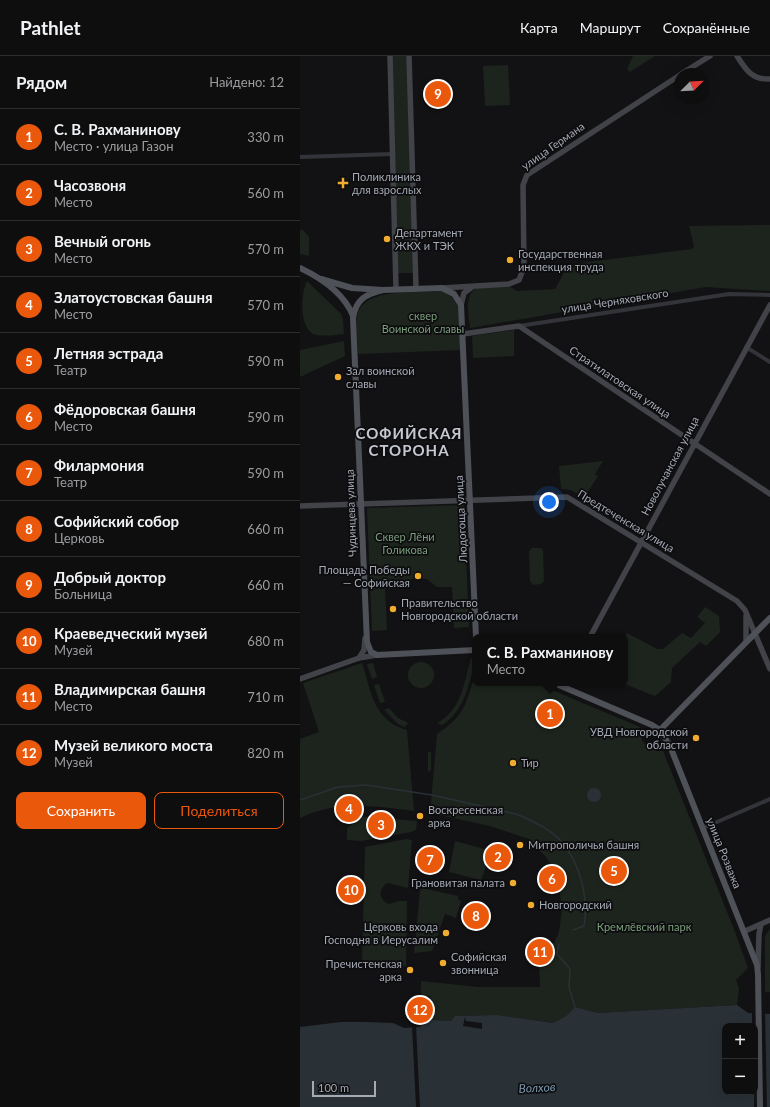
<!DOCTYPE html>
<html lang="ru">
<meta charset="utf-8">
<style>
:root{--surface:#0e0e0f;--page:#171718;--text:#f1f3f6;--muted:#9b9c9e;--line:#2e2e2f;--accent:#ea580c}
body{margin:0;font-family:Lato,sans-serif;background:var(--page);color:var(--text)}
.controls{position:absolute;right:12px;bottom:12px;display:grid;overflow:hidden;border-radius:8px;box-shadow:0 4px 16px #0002}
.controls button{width:36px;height:36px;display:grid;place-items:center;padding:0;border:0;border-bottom:1px solid var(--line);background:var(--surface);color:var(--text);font:20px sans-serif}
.compass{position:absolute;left:374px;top:12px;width:36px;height:36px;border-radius:50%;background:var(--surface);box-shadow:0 4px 16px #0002;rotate:66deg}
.scale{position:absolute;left:12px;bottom:10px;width:64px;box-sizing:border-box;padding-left:4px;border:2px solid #a4a9b4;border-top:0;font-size:11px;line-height:14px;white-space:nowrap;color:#a4a9b4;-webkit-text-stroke:3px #0d0d0f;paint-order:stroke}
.you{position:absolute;left:249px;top:446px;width:14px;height:14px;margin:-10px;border:3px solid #fff;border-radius:50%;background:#1a73e8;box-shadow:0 0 0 6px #1a73e833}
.badge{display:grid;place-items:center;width:26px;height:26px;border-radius:50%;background:var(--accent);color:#fff;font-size:13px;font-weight:700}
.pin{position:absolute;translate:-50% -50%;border:2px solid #fff;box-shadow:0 1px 4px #0006}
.popup{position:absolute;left:172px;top:578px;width:156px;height:52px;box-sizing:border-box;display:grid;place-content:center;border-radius:8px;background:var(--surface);filter:drop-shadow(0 1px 3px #0005);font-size:13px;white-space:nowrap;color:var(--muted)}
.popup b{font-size:15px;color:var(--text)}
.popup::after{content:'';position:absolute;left:50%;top:100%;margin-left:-8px;border:8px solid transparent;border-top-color:var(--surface)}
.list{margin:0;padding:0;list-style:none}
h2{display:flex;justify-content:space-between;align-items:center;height:52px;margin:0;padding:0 16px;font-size:17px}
h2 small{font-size:13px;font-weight:400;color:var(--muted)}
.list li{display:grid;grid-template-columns:26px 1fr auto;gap:12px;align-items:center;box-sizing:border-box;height:56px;padding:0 16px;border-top:1px solid var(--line)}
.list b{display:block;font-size:15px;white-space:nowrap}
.list p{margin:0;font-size:13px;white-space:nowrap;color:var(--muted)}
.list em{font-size:13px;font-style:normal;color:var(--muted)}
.actions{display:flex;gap:8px;padding:12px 16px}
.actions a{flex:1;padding:9px 0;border:1px solid var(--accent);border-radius:8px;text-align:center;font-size:14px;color:var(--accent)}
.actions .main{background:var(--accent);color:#fff}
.map{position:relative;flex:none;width:470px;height:1051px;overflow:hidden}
header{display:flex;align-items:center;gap:24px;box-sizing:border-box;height:56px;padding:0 20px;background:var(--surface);border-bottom:1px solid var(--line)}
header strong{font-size:19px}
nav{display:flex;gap:22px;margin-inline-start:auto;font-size:14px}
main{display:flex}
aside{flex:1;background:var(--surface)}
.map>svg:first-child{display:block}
.green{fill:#1d241d}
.water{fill:#293137;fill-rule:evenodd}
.pier{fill:#121214}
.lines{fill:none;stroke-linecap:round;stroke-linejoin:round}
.stream{stroke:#293137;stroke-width:1.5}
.street{stroke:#333439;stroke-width:4}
.secondary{stroke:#414349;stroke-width:5.5}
.primary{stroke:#4f5158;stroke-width:6}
.poi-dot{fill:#efac2f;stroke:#0d0d0f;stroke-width:1.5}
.labels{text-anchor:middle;stroke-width:3.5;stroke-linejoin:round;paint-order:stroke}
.street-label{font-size:11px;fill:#a4a9b4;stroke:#0d0d0f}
.poi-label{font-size:11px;fill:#a4a9b4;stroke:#0d0d0f;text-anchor:start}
.park-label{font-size:11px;fill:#7b9f7d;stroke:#0d0d0f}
.water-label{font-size:12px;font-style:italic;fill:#7b97af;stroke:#0d0d0f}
.district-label{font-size:15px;font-weight:bold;letter-spacing:1px;fill:#c5c8d0;stroke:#0d0d0f}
</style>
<header>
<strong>Pathlet</strong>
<nav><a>Карта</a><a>Маршрут</a><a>Сохранённые</a></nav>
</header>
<main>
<aside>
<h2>Рядом<small>Найдено: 12</small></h2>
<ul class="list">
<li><span class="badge">1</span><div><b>С. В. Рахманинову</b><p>Место · улица Газон</p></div><em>330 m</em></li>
<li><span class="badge">2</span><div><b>Часозвоня</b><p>Место</p></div><em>560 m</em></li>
<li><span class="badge">3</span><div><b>Вечный огонь</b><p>Место</p></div><em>570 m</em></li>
<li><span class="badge">4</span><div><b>Златоустовская башня</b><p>Место</p></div><em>570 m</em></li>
<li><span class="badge">5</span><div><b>Летняя эстрада</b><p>Театр</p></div><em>590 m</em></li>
<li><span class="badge">6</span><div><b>Фёдоровская башня</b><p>Место</p></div><em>590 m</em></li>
<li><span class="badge">7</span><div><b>Филармония</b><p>Театр</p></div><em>590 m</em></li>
<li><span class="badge">8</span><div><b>Софийский собор</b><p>Церковь</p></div><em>660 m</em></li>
<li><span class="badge">9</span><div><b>Добрый доктор</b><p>Больница</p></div><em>660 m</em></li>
<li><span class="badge">10</span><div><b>Краеведческий музей</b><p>Музей</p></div><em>680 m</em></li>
<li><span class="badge">11</span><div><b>Владимирская башня</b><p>Место</p></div><em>710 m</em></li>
<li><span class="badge">12</span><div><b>Музей великого моста</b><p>Музей</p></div><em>820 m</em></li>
</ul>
<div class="actions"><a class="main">Сохранить</a><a>Поделиться</a></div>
</aside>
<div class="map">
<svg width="470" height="1051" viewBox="0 0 470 1051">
<rect width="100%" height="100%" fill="#121214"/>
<path class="green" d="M92,0H107L111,131L95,132Z
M333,0H355L330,16L327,13Z
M208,9L210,49L185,50L183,10Z
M111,137L113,217H98L95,138Z
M470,169V235L406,231L170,272C169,259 163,238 178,231L209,230L217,235L255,233L263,219L264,209L392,193L394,190L389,170Z
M0,174H3L9,181V200L0,198Z
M7,225L41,258L43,263L44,278C35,279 22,281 13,278C0,271 0,240 7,225Z
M143,236C165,243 160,274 161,294L58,298C58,286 56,273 57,261C61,230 120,237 143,236Z
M214,274V300L173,302L172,280Z
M44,285L45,300L0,321V294Z
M303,405L295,418L298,420L284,442L271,434L261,433L259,410Z
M164,449L169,571L154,572L152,531H137L127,523L115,522L109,524L100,532L85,533L87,574L72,575L67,452Z
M232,492H240L243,494L244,525L241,528L233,529L230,525L229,495Z
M405,551L419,560L420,576L406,590L400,586L372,612L371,626L355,640L322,627H325V581L327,577L357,593H363L382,577L391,582L405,567L397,561Z
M171,602H175V607C168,630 164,656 142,669L137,667C162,654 164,626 171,602Z
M108 619a13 13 0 1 1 26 0a13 13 0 1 1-26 0Z
M62,607C71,636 74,665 107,674L114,755C73,750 39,744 0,762V683L19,676L3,627Z
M73,607L77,621L72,623L67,608Z
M175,619V627H235L340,671C339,686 348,695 363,695L435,876L448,912L436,924L439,933L437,949L298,957L275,951L266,960L253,967L198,959L155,960L151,965L131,964L130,940H121V925L178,931H240L239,902L247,897L245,894L254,887L259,876L262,854L258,820L246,801L229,783L190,770L130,757L137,678C165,659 165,650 175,619Z
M79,628L85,646L80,647L74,629Z
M89,652L98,662L108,667L105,671L98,668L84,654Z
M128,696H131V714L128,716Z
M55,760L117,765L116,774L111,776L62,785L47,784V772L54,767Z
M106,783L112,784L108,832L88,827C78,832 78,844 89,848L99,845H107L106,910L62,906L65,791Z
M155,785L192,795L181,824L149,816Z
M122,832L158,840V843L161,845L156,862L145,858L132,895L114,897L120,835Z
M470,873V936H465V880Z"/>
<path class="water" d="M287 739a7 7 0 1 1 14 0a7 7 0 1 1-14 0Z
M437,949L448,957L470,958V1051H0V971L41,966H65L93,967L104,972L119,971L131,964L151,965L155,960L198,959L253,967L266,960L275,951L298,957ZM425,970H455V1036H425Z"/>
<path class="pier" d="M452,955L465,956L467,1051H454L455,970H452Z
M165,961L166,965L182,967V973L163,970Z
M116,969L120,1051H116L112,970Z"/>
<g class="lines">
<path class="stream" d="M0,744L38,731L66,729L132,739L216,758C231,764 250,773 261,785C280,807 289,842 284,870L273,874
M259,888L257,898L270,913L269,931L275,951"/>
<path class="street" d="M0,101L93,98
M219,270L429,238L470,239
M446,291L470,306
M403,772L470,743"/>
<path class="secondary" d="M90,0L96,233
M109,0L116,232
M437,0C446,14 452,24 470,23
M381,18L410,0
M142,232L209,228L219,224L224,211L223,129L227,119L380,19
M161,249L164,237L172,231
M163,278L219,270L470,438
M0,450L267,441L437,545L445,554L470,613
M290,581L470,249
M446,586V560
M59,602L64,594L65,582
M0,623L59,602L77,599
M445,875L470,864
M458,911L459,878L461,868"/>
<path class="primary" d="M0,212C21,222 44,237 53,260
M21,223L52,232L83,234L142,232L154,238L161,249L176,581
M83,234C66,238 56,243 53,262L67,586L71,596L77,599L175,594
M254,627L352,669L360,674L370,690L457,909L458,918L460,1051
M360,674L470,562"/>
</g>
<g class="poi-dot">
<path d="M41 121h4v4h4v4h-4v4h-4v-4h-4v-4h4z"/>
<circle cx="87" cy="183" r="4"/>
<circle cx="210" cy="204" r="4"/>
<circle cx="38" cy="321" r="4"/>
<circle cx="118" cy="520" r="4"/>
<circle cx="93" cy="553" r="4"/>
<circle cx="396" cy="682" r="4"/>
<circle cx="213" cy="707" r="4"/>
<circle cx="120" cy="760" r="4"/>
<circle cx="220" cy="789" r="4"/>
<circle cx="213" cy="827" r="4"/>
<circle cx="231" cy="849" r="4"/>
<circle cx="146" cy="877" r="4"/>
<circle cx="143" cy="907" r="4"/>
<circle cx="110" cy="914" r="4"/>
</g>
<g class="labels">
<g class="street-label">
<text transform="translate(253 90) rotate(-35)" y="4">улица Германа</text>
<text transform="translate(315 245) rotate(-9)" y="4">улица Черняховского</text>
<text transform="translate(320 326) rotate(34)" y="4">Стратилатовская улица</text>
<text transform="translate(370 410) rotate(-62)" y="4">Новолучанская улица</text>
<text transform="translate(51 457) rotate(-92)" y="4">Чудинцева улица</text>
<text transform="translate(161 463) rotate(-93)" y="4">Людогоща улица</text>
<text transform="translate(326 465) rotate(31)" y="4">Предтеченская улица</text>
<text transform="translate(424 797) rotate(68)" y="4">улица Розважа</text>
</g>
<g class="poi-label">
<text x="52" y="125">Поликлиника<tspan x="52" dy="13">для взрослых</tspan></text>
<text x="95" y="181">Департамент<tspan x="95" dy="13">ЖКХ и ТЭК</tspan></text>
<text x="218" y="202">Государственная<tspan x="218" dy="13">инспекция труда</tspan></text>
<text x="46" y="319">Зал воинской<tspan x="46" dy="13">славы</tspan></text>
<text x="110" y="518" text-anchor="end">Площадь Победы<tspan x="110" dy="13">— Софийская</tspan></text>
<text x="101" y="551">Правительство<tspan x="101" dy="13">Новгородской области</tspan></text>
<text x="388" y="680" text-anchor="end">УВД Новгородской<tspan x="388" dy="13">области</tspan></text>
<text x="221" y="711">Тир</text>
<text x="128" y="758">Воскресенская<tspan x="128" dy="13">арка</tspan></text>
<text x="228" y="793">Митрополичья башня</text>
<text x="205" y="831" text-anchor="end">Грановитая палата</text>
<text x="239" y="853">Новгородский</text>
<text x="138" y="875" text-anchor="end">Церковь входа<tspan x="138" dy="13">Господня в Иерусалим</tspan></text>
<text x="151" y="905">Софийская<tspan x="151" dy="13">звонница</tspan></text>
<text x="102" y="912" text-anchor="end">Пречистенская<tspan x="102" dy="13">арка</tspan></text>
</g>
<g class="park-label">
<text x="123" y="264">сквер<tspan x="123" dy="13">Воинской славы</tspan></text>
<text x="105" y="485">Сквер Лёни<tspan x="105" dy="13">Голикова</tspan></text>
<text x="344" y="875">Кремлёвский парк</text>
</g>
<g class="water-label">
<text transform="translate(237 1032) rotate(-3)" y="4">Волхов</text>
</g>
<g class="district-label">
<text x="109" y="383">СОФИЙСКАЯ<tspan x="109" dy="17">СТОРОНА</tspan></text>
</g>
</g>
</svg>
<div class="controls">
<button>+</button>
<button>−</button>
</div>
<svg class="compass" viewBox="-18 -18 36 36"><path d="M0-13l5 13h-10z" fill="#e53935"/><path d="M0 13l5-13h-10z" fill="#9b9c9e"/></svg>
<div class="scale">100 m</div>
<div class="you"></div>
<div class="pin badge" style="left:250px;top:658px">1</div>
<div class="popup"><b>С. В. Рахманинову</b>Место</div>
<div class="pin badge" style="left:198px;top:801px">2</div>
<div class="pin badge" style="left:81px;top:769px">3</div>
<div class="pin badge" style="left:49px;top:753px">4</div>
<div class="pin badge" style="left:314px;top:815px">5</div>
<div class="pin badge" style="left:252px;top:823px">6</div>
<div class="pin badge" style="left:130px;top:804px">7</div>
<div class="pin badge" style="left:176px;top:860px">8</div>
<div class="pin badge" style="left:138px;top:38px">9</div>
<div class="pin badge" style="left:51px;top:834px">10</div>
<div class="pin badge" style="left:240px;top:896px">11</div>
<div class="pin badge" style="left:120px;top:954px">12</div>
</div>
</main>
